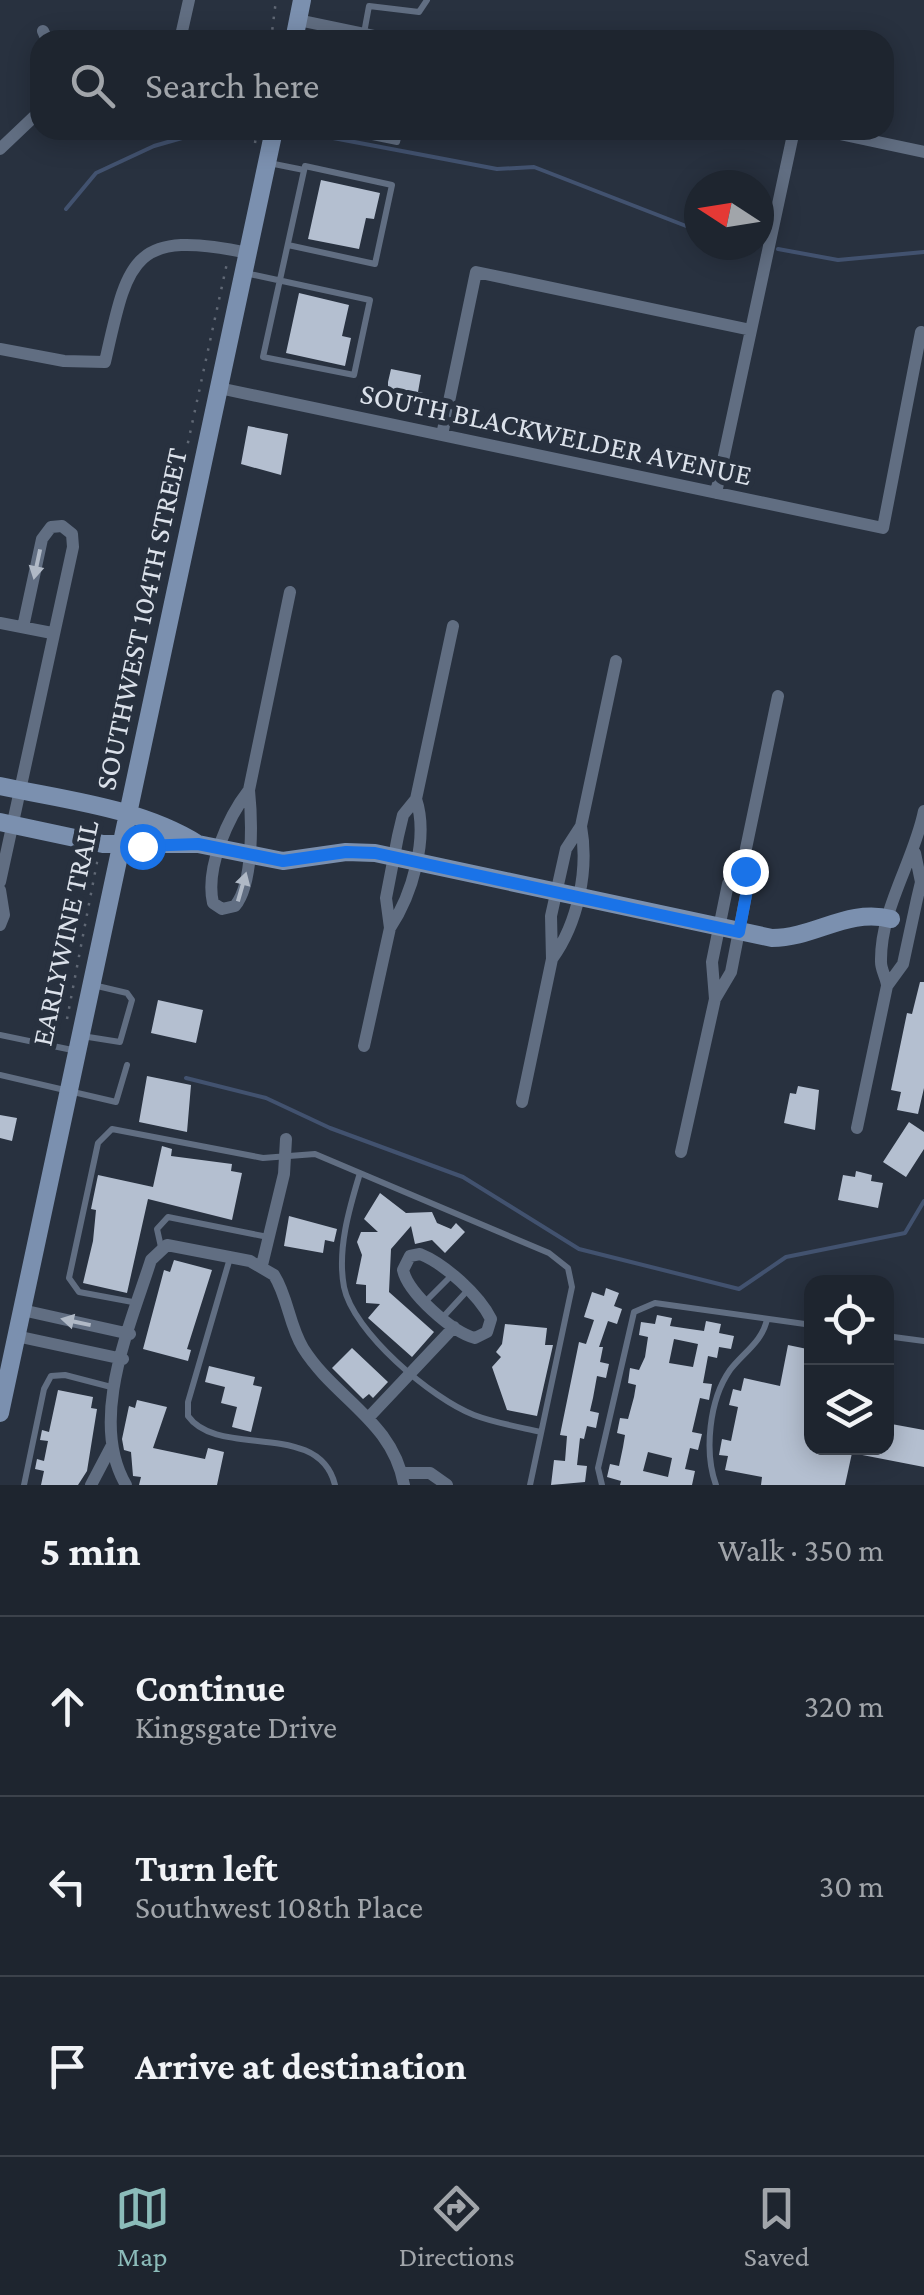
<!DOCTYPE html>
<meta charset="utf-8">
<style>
:root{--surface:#1e252f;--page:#262d37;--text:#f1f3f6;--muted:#a1a5aa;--line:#3c424b;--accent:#8bbbb9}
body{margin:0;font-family:"Crimson Pro",serif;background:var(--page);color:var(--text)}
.controls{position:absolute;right:30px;bottom:30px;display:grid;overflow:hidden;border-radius:20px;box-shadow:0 5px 25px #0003}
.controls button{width:90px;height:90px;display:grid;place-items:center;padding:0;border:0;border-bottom:2px solid var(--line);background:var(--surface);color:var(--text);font:50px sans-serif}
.compass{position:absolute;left:684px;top:170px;width:90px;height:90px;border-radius:50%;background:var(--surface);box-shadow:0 5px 25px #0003;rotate:282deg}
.stop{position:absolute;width:30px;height:30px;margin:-22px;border:8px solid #1a73e8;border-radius:50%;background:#fff}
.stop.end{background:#1a73e8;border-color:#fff;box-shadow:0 2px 10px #0008}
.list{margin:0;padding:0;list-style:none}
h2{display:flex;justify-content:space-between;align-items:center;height:130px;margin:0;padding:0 40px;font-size:42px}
h2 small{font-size:32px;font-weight:400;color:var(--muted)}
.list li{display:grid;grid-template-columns:65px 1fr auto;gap:30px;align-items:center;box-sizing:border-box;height:180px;padding:0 40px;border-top:2px solid var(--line)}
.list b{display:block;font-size:38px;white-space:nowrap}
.list p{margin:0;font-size:32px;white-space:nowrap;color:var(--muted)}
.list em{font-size:32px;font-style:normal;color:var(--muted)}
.icon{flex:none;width:55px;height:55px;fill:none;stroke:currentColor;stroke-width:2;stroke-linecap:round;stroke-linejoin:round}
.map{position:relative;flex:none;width:924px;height:1485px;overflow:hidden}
.search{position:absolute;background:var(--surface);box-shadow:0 5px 25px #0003;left:30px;right:30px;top:30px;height:110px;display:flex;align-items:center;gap:25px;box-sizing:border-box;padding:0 35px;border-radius:30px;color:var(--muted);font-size:38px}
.sheet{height:670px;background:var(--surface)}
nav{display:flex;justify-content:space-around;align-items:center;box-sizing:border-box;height:140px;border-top:2px solid var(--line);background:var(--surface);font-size:28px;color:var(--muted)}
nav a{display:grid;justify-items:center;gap:5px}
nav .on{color:var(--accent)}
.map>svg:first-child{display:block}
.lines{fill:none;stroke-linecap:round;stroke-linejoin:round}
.stream{stroke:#42526f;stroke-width:4}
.building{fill:#b4bfd0;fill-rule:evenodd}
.path{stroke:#606875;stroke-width:2.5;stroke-dasharray:2.5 8;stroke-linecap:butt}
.lane{stroke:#616e82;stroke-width:6}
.street{stroke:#616e82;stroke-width:12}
.secondary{stroke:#7b90af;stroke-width:18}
.oneway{fill:#b0b9c6}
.route{stroke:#1a73e8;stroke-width:12}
.labels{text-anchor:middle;stroke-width:10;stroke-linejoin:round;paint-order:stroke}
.street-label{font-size:30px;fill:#dbe1ea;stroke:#28313f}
</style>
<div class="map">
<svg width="924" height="1485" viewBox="0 0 924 1485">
<rect width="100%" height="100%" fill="#28313f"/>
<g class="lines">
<path class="stream" d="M312,134L497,169L534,167L699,231
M66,209L96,173L154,146L210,130
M778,249L838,260L924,252
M186,1078L266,1098L330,1128L463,1177L579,1249L739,1289L786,1257L905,1233L924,1201"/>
</g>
<path class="building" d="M321,180L380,193L374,219L366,218L359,249L308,239Z
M299,293L349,305L342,336L351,338L345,366L286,353Z
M391,369L421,375L418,392L423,393L420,406L414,405L412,413L392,409L393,394L388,393V382Z
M248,426L288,434L281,475L241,464Z
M920,982H924V1088L918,1114L897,1110L901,1092L891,1090L907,1013L912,1014Z
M158,1000L203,1010L196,1043L151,1033Z
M147,1076L191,1085L187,1132L139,1122Z
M798,1086L819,1090L815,1130L784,1123L790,1093L796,1094Z
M0,1115L17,1118L12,1141L0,1138Z
M909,1122L924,1132V1149L906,1177L883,1162Z
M162,1146L172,1149L171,1156L232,1164L231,1171L242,1173L232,1220L148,1199L127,1293L83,1283L93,1241L96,1210L91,1209L98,1175L153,1187Z
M856,1171L872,1175L871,1181L883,1183L878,1208L838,1200L843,1175L855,1177Z
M380,1193L406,1213L432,1212L437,1223L451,1229L456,1223L465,1232L445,1253L432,1240L415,1244L411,1226L391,1249L389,1292L434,1332L412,1357L368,1318L380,1304L366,1303V1285L356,1284L362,1255L357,1242L361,1232H378L364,1219Z
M289,1216L337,1229L334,1242L325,1240L323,1253L284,1246Z
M174,1260L212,1270L187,1349L191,1350L188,1361L143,1349L164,1270L170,1272Z
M606,1288L619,1293L614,1306L622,1309L617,1324L608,1321L599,1347H603L600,1362L609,1364L606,1378L597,1376L593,1398L590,1411L599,1413L596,1428L587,1426L584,1439L580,1438L577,1465L587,1466L585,1482L551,1485L554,1460L565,1461L567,1436L560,1435L579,1342L586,1344L594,1320L584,1317L592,1292L604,1296Z
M657,1315L672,1318L670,1326L690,1329L704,1331L706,1321L721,1324L719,1333L734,1336L731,1349L719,1347L717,1358L708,1356L703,1383L712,1384L709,1400L700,1398L692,1432L702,1434L698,1450L690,1448L685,1469L695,1471L692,1485H620L621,1481L607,1477L610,1464L619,1466L623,1447L625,1435L617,1433L620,1418L628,1419L634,1397L636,1385L628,1383L630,1368L639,1370L645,1357L648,1337L639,1335L641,1322L655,1324ZM674,1339L698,1344L693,1367L669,1363ZM648,1452L672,1458L668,1477L643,1471Z
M505,1324L547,1328L545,1345H553L537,1416L507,1410L492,1367L501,1357L496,1352L502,1344Z
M788,1345L812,1350V1448H886V1423L924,1430V1467L852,1453L845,1485H761L762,1477L725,1470L728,1456L719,1455L722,1439L731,1441L738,1407L729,1405L733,1389L741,1391L744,1378L780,1386Z
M352,1348L388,1382L373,1398L369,1394L363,1399L332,1368Z
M209,1366L255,1377L253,1385L262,1387L251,1432L232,1427L237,1407L221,1403L225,1387L205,1382Z
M58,1390L93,1397L91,1408L97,1409L87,1471L78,1485H41L44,1471L35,1469L37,1459L44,1461L48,1441L40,1440L42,1430L49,1432Z
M137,1400L167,1407L153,1448L205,1459L208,1448L224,1452L217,1485H139L141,1477L133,1476L131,1452L124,1450L122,1439L129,1406L135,1408Z"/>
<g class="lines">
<path class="path" d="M271,40L276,0
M255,143L257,130
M112,792L227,263
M67,1019L98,857"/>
<path class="lane" d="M364,33L369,6L419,12L427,0
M338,130L397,142L400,130
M269,163L304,170
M245,273L370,300L354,375L263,357L305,166L392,185L375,264L288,245
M0,1035L77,1051
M82,1036L120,1042L132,1000L127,993L93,985
M0,1075L116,1102L127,1065
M360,1173C349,1209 337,1250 344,1287C353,1332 432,1399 474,1415C495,1423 519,1427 541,1432
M161,1247L157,1229L168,1217L268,1237
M230,1258L188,1402V1416C218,1459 319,1419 335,1485
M426,1301L451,1276
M138,1303L79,1292L69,1278L98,1143L112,1129L263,1158L315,1154L549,1253L568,1268L572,1287L530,1485
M444,1316L467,1291
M886,1336L924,1341
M24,1485L44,1389L51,1376L65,1375L115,1388
M602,1485L598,1468L634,1312L655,1303L812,1325
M716,1485C704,1452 709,1400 730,1370C743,1353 763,1341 767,1319"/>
<path class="street" d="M298,20L394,40
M43,31L47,40
M180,40L189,0
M821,130L924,152
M0,149L40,111
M0,349L64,361L105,362C128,260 131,228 248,253
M219,388L883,528L921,332
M442,435L476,272L751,330
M716,493L794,130
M0,623L52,633
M249,790C228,817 205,868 213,903L222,909L235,906C254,883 252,819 249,790L290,592
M0,882L73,547L72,534L62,526L51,527L42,539L23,627
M0,890L4,915L0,925
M390,928C412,895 429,838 416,799
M552,959C578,923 589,870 581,826
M887,985C886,977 881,970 881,962C880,909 914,861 924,811
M715,999L712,962L728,884L744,858L778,696
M364,1046L390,928L386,898L398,836L403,815L416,799L453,626
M522,1102L552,959L551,916L566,849L581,826L616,661
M857,1128L887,986L903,964L917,899L921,882L915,853
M681,1152L715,999L731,972L747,890L744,861
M420,1254C445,1264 479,1295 491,1319L487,1332L475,1338C452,1332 408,1293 403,1270L410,1256Z
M262,1265L284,1174L286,1139
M22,1310L130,1334
M16,1336L123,1359
M370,1416L454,1327
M402,1473H430L447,1485
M91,1485L111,1447
M126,1485C88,1420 130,1326 151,1260L167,1245L250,1261L274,1275C288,1297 289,1325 303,1348C335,1399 393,1421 404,1485"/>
<path class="secondary" d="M294,40L302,0
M0,786C65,800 141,808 198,844
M0,822L103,844H198L283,861L346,852L375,853L772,938C815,938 847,908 891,919
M0,1413L274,130"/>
</g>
<defs><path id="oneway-solid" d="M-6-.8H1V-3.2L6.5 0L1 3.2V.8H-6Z" transform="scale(2.5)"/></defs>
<g class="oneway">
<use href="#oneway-solid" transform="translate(37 564) rotate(102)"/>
<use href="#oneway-solid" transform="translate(242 887) rotate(-74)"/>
<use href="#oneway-solid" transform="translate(76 1322) rotate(-168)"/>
</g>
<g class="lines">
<path class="route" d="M142,846L198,844L283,861L346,852L375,853L739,932L747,890L745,871"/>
</g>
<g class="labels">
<g class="street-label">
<text transform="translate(556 434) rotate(12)" y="10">SOUTH BLACKWELDER AVENUE</text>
<text transform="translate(141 619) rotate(-78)" y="10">SOUTHWEST 104TH STREET</text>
<text transform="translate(65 933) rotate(-78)" y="10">EARLYWINE TRAIL</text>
</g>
</g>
</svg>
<div class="controls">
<button><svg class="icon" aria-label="locate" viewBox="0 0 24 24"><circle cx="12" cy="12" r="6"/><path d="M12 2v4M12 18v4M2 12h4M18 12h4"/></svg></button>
<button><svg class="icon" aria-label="layers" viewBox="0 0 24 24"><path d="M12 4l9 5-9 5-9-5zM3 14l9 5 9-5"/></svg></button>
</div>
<svg class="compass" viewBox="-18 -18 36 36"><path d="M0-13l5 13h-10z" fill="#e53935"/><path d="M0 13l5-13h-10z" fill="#a1a5aa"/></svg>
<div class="stop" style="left:142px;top:846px"></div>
<div class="stop end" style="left:745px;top:871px"></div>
<div class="search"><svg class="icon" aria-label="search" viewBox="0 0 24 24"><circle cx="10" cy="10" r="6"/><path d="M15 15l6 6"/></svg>Search here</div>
</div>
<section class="sheet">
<h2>5 min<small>Walk · 350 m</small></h2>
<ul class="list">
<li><svg class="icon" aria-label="ahead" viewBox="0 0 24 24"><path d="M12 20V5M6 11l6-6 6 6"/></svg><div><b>Continue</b><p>Kingsgate Drive</p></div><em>320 m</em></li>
<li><svg class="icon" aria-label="left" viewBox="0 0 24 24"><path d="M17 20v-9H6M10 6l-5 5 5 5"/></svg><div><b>Turn left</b><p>Southwest 108th Place</p></div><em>30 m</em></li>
<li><svg class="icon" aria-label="arrive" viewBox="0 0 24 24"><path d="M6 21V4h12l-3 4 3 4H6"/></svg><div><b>Arrive at destination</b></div></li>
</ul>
</section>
<nav>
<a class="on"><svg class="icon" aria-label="map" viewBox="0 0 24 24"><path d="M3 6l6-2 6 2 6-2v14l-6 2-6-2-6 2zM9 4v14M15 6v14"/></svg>Map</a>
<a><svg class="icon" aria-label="directions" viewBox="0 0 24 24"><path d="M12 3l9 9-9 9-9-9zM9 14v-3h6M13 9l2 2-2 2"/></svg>Directions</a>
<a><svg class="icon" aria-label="saved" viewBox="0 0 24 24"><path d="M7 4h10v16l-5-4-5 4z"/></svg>Saved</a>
</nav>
